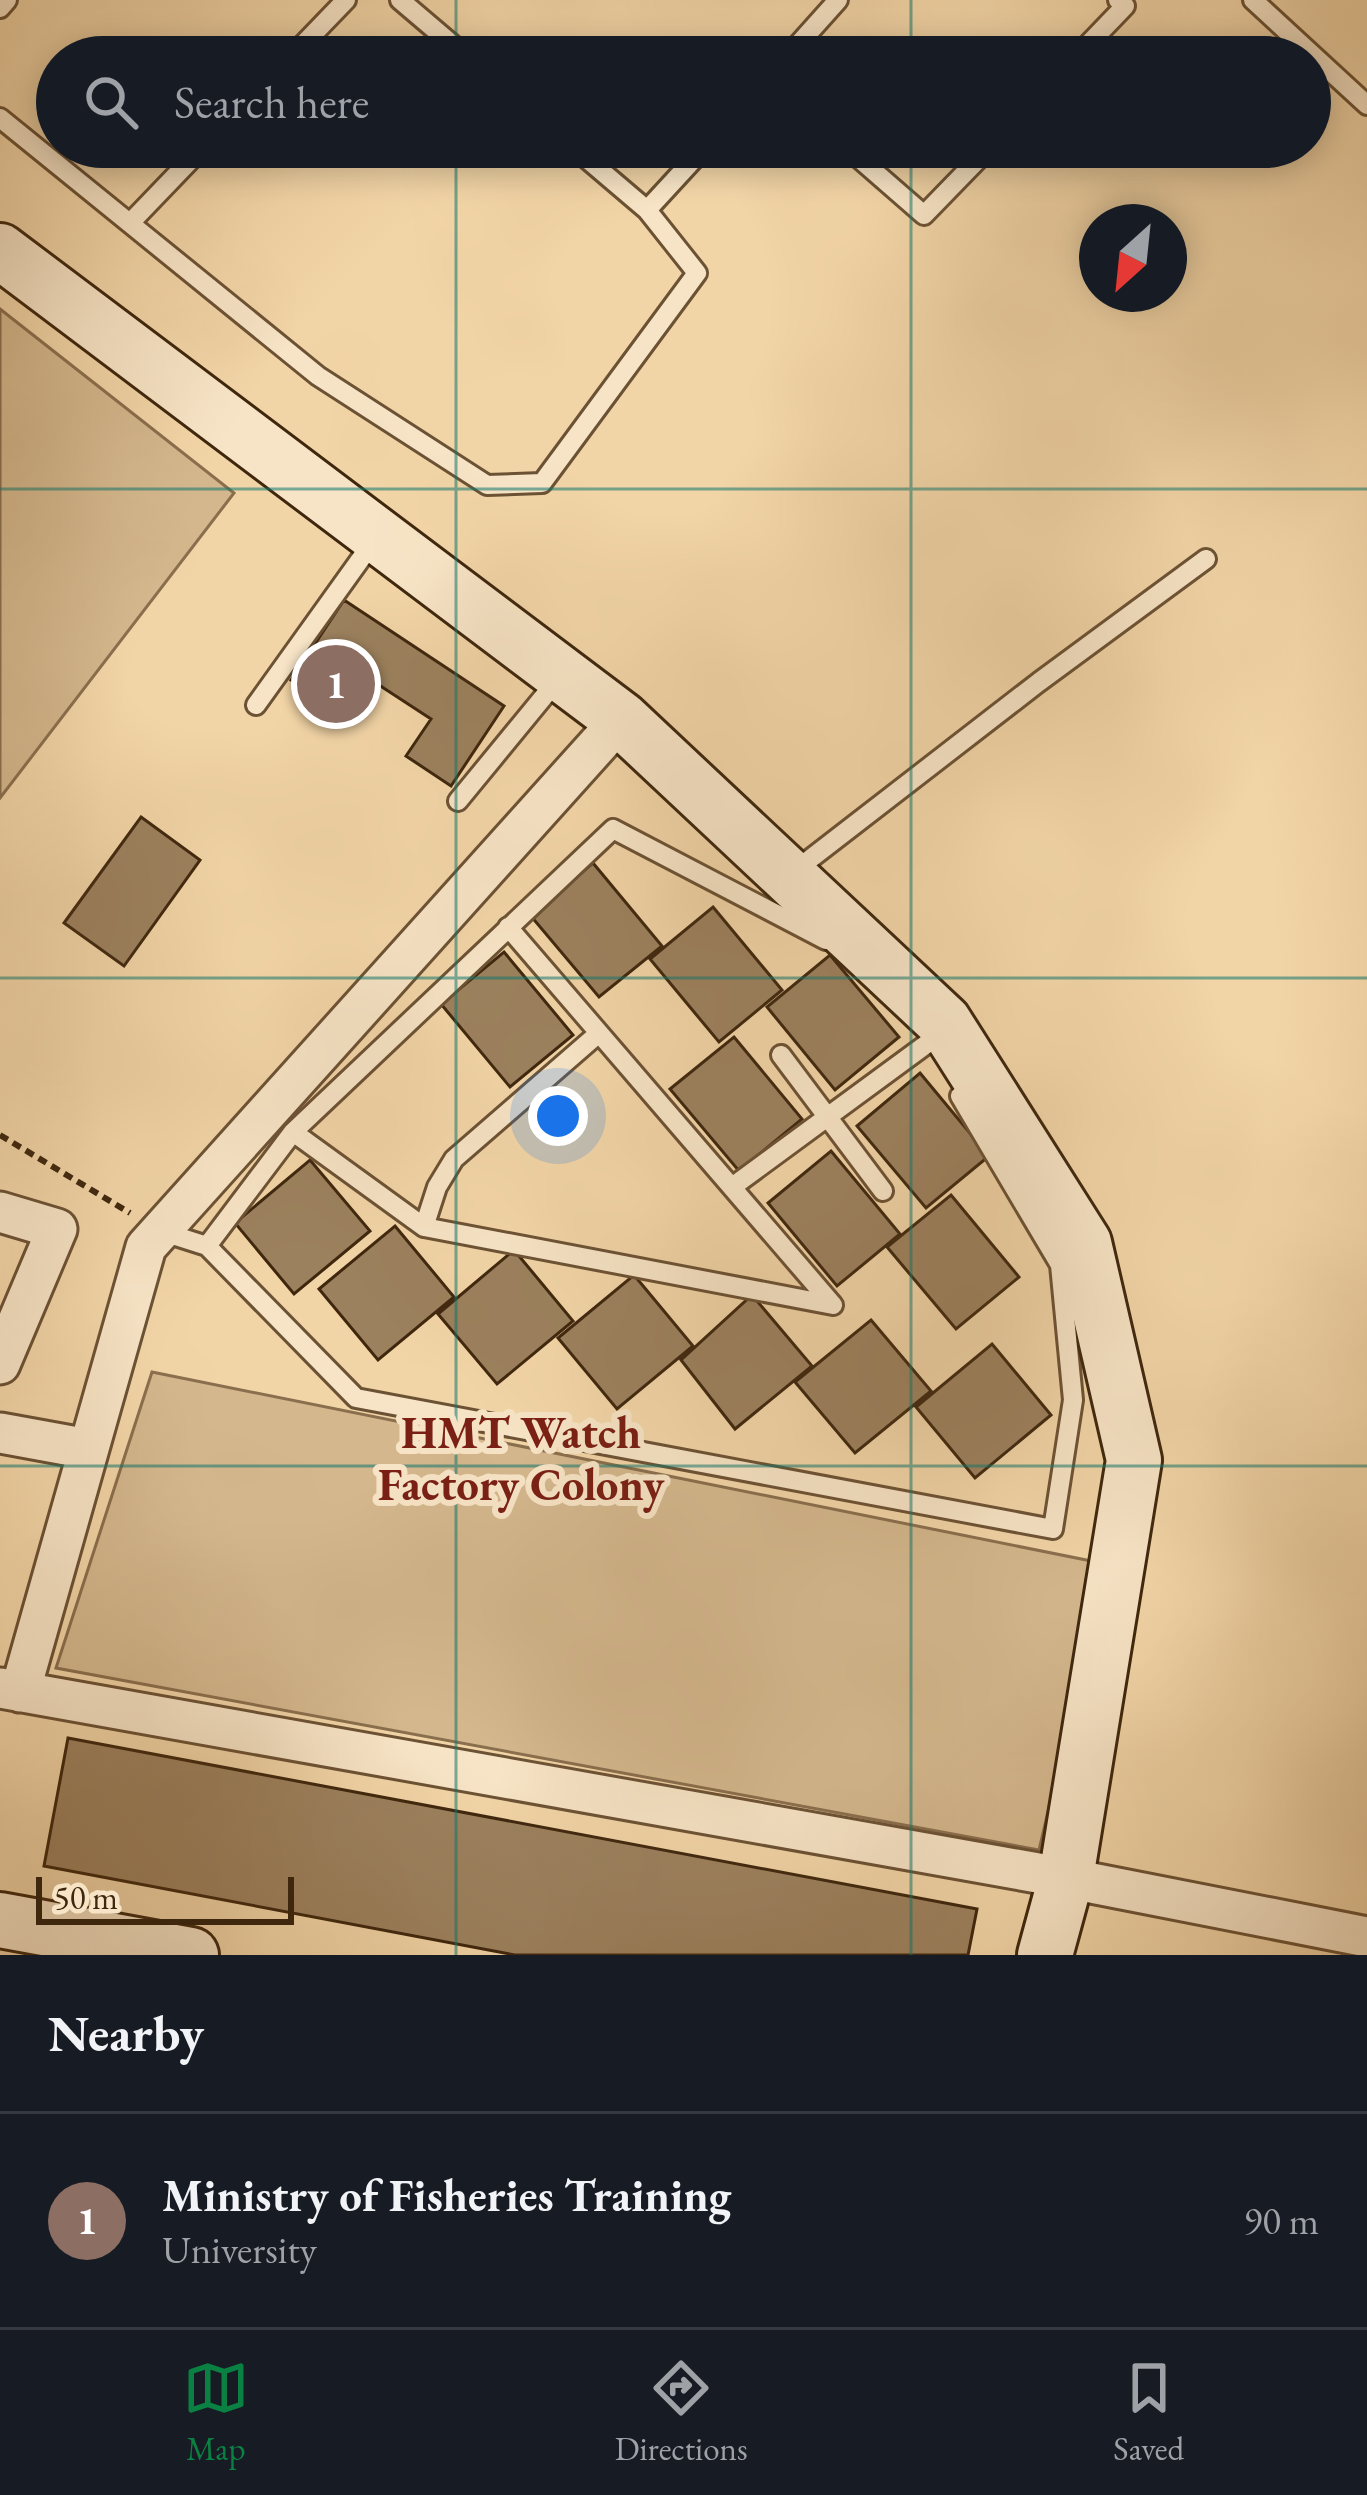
<!DOCTYPE html>
<style>
:root{--surface:#171b24;--page:#20242c;--text:#f1f3f6;--muted:#9ea1a6;--line:#363941;--accent:#0b8043}
body{margin:0;font-family:"EB Garamond",serif;background:var(--page);color:var(--text)}
.compass{position:absolute;left:1079px;top:204px;width:108px;height:108px;border-radius:50%;background:var(--surface);box-shadow:0 6px 30px #0003;rotate:207deg}
.scale{position:absolute;left:36px;bottom:30px;width:258px;box-sizing:border-box;padding-left:12px;border:6px solid #3f270e;border-top:0;font-size:33px;line-height:42px;white-space:nowrap;color:#3f270e;-webkit-text-stroke:9px #f7e4c6;paint-order:stroke}
.you{position:absolute;left:558px;top:1116px;width:42px;height:42px;margin:-30px;border:9px solid #fff;border-radius:50%;background:#1a73e8;box-shadow:0 0 0 18px #1a73e833}
.badge{display:grid;place-items:center;width:78px;height:78px;border-radius:50%;background:var(--accent);color:#fff;font-size:39px;font-weight:700}
.pin{position:absolute;translate:-50% -50%;border:6px solid #fff;box-shadow:0 3px 12px #0006}
.list{margin:0;padding:0;list-style:none}
h2{display:flex;justify-content:space-between;align-items:center;height:156px;margin:0;padding:0 48px;font-size:51px}
h2 small{font-size:39px;font-weight:400;color:var(--muted)}
.list li{display:grid;grid-template-columns:78px 1fr auto;gap:36px;align-items:center;box-sizing:border-box;height:216px;padding:0 48px;border-top:3px solid var(--line)}
.list b{display:block;font-size:45px;white-space:nowrap}
.list p{margin:0;font-size:39px;white-space:nowrap;color:var(--muted)}
.list em{font-size:39px;font-style:normal;color:var(--muted)}
.icon{flex:none;width:66px;height:66px;fill:none;stroke:currentColor;stroke-width:2;stroke-linecap:round;stroke-linejoin:round}
.map{position:relative;flex:none;width:1367px;height:1955px;overflow:hidden}
.search{position:absolute;background:var(--surface);box-shadow:0 6px 30px #0003;left:36px;right:36px;top:36px;height:132px;display:flex;align-items:center;gap:30px;box-sizing:border-box;padding:0 42px;border-radius:66px;color:var(--muted);font-size:45px}
.sheet{height:372px;background:var(--surface)}
nav{display:flex;justify-content:space-around;align-items:center;box-sizing:border-box;height:168px;border-top:3px solid var(--line);background:var(--surface);font-size:33px;color:var(--muted)}
nav a{display:grid;justify-items:center;gap:6px}
nav .on{color:var(--accent)}
.map>svg:first-child{display:block}
.green{fill:#d4b78d;stroke:#8a6f4e;stroke-width:3}
.building{fill:#9c815e;stroke:#3f270e;stroke-width:3}
.lines{fill:none;stroke-linecap:round;stroke-linejoin:round}
.lane-casing{stroke:#6c5234;stroke-width:24}
.street-casing{stroke:#6c5234;stroke-width:45}
.secondary-casing{stroke:#3f270e;stroke-width:60}
.path{stroke:#3f270e;stroke-width:6;stroke-dasharray:9 6;stroke-linecap:butt}
.lane{stroke:#f7e4c6;stroke-width:18}
.street{stroke:#f7e4c6;stroke-width:39}
.secondary{stroke:#f7e4c6;stroke-width:54}
.grid{fill:none;stroke:#0f766e;stroke-width:3;stroke-opacity:0.55}
.labels{text-anchor:middle;stroke-width:12;stroke-linejoin:round;paint-order:stroke}
.neighbourhood-label{font-size:45px;font-weight:bold;fill:#7a1f14;stroke:#f7e4c6}
</style>
<div class="map">
<svg width="1367" height="1955" viewBox="0 0 1367 1955">
<rect width="100%" height="100%" fill="#f2d5a7"/>
<filter id="stains"><feTurbulence type="fractalNoise" baseFrequency=".00167" numOctaves="4"/><feColorMatrix values="0 0 0 0 .2 0 0 0 0 .09 0 0 0 0 .02 0 0 0 .5 -.17"/></filter>
<radialGradient id="worn" r=".72"><stop offset=".6" stop-color="#630" stop-opacity="0"/><stop offset="1" stop-color="#630" stop-opacity=".3"/></radialGradient>
<path class="green" d="M0,309L234,493L0,798Z
M152,1372L1106,1564L1039,1850L56,1668Z"/>
<path class="building" d="M344,600L504,706L451,786L406,756L431,719L356,670L332,707L291,680Z
M141,817L200,860L124,966L64,923Z
M593,863L662,946L599,997L530,915Z
M713,907L782,990L719,1042L650,959Z
M504,952L573,1035L510,1087L441,1004Z
M830,955L899,1037L835,1090L767,1007Z
M734,1037L802,1119L739,1171L670,1089Z
M920,1073L989,1156L926,1208L857,1126Z
M831,1151L900,1234L837,1286L768,1203Z
M310,1160L370,1231L294,1294L235,1223Z
M951,1195L1019,1277L956,1329L887,1247Z
M395,1226L454,1297L378,1360L319,1289Z
M514,1250L573,1321L497,1384L438,1314Z
M634,1275L693,1346L617,1409L558,1338Z
M752,1295L812,1366L735,1429L681,1360Z
M871,1320L931,1391L855,1453L795,1382Z
M992,1344L1051,1415L975,1478L916,1407Z
M68,1738L977,1909L968,1955H515L44,1866Z"/>
<g class="lines">
<g class="lane-casing">
<path id="lane" d="M400,0L467,57
M1253,0L1367,105
M0,8L7,0
M291,57L346,0
M787,57L838,0
M1076,57L1125,6L1118,0
M0,118L318,376L487,485L542,483L697,273L647,210L573,147
M846,147L924,215L990,147
M647,210L705,147
M131,222L203,147
M256,705L375,539
M458,801L559,678
M792,873L1039,682L1206,559
M781,1055L883,1191
M293,1132L424,1227L833,1305L508,927
M732,1187L928,1043
M424,1227L437,1187L454,1159L599,1033
M160,1231L207,1246L356,1398L1053,1529L1073,1400L1060,1265L960,1096
M207,1246L293,1132L613,829L826,940"/>
</g>
<g class="street-casing">
<path id="street" d="M0,1212L57,1229L0,1364
M0,1433L88,1449
M0,1688L1066,1878L1367,1937
M20,1692L146,1247L621,719"/>
</g>
<g class="secondary-casing">
<path id="secondary" d="M0,251L621,719L944,1022L1084,1243L1134,1460L1066,1878L1045,1955
M0,1920L191,1955"/>
</g>
<path class="path" d="M0,1135L130,1213"/>
<use href="#lane" class="lane"/>
<use href="#street" class="street"/>
<use href="#secondary" class="secondary"/>
</g>
<path class="grid" d="M456,0V57M911,0V57M456,147V1955M911,147V1955M0,489H1367M0,978H1367M0,1466H1367"/>
<g class="labels">
<g class="neighbourhood-label">
<text x="521" y="1448">HMT Watch<tspan x="521" dy="52">Factory Colony</tspan></text>
</g>
</g>
<rect width="100%" height="100%" filter="url(#stains)"/>
<rect width="100%" height="100%" fill="url(#worn)"/>
</svg>
<svg class="compass" viewBox="-18 -18 36 36"><path d="M0-13l5 13h-10z" fill="#e53935"/><path d="M0 13l5-13h-10z" fill="#9ea1a6"/></svg>
<div class="scale">50 m</div>
<div class="you"></div>
<div class="pin badge" style="left:336px;top:684px;background:#8d6e63">1</div>
<div class="search"><svg class="icon" aria-label="search" viewBox="0 0 24 24"><circle cx="10" cy="10" r="6"/><path d="M15 15l6 6"/></svg>Search here</div>
</div>
<section class="sheet">
<h2>Nearby<small></small></h2>
<ul class="list">
<li><span class="badge" style="background:#8d6e63">1</span><div><b>Ministry of Fisheries Training</b><p>University</p></div><em>90 m</em></li>
</ul>
</section>
<nav>
<a class="on"><svg class="icon" aria-label="map" viewBox="0 0 24 24"><path d="M3 6l6-2 6 2 6-2v14l-6 2-6-2-6 2zM9 4v14M15 6v14"/></svg>Map</a>
<a><svg class="icon" aria-label="directions" viewBox="0 0 24 24"><path d="M12 3l9 9-9 9-9-9zM9 14v-3h6M13 9l2 2-2 2"/></svg>Directions</a>
<a><svg class="icon" aria-label="saved" viewBox="0 0 24 24"><path d="M7 4h10v16l-5-4-5 4z"/></svg>Saved</a>
</nav>
